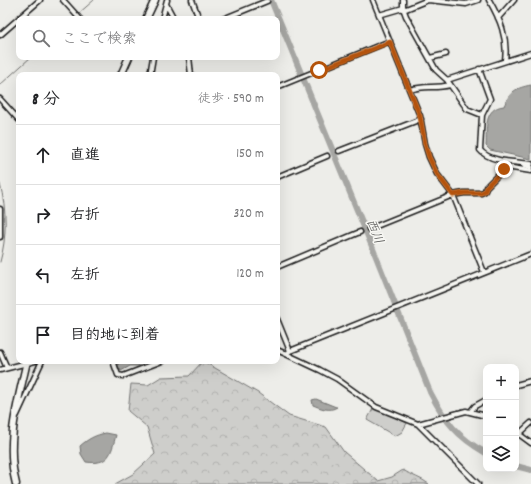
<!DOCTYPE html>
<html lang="ja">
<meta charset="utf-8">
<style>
:root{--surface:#fff;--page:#f2f2f2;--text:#202124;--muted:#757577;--line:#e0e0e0}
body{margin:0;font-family:Dekko,"Klee One",sans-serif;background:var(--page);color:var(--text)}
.controls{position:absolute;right:12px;bottom:12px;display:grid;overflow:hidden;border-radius:8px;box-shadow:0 4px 16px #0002}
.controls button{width:36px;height:36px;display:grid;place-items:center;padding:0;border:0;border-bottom:1px solid var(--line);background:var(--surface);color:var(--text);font:20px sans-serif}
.stop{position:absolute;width:12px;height:12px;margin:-9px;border:3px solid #b45309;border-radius:50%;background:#fff}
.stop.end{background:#b45309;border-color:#fff;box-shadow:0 1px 4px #0008}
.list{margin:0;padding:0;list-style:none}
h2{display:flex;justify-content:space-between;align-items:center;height:52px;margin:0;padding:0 16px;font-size:17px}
h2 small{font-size:13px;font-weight:400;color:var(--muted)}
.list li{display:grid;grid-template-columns:26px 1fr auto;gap:12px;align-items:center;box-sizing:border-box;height:60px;padding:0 16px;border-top:1px solid var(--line)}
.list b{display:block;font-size:15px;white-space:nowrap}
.list em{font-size:13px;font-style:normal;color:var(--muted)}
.icon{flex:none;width:22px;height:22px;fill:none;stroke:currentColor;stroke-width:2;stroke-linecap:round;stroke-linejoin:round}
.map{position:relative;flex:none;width:531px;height:484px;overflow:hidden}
.search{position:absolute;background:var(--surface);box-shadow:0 4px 16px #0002;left:16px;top:16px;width:264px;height:44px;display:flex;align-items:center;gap:10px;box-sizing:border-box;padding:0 14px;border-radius:8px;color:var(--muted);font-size:15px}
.panel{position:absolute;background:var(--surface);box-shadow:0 4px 16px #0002;left:16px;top:72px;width:264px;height:292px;border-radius:8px}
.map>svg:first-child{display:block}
.grass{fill:#cececb;stroke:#757574}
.forest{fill:url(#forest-crowns);stroke:#757574}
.water{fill:#a6a6a3;stroke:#6f6f6d}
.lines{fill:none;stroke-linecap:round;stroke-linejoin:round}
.stream{stroke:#6f6f6d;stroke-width:1}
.river{stroke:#a6a6a3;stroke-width:6}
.street-casing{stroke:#1c1c1c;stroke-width:7}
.primary-casing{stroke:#1c1c1c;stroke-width:9}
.street{stroke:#f6f6f2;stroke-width:4}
.primary{stroke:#f6f6f2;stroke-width:6}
.route{stroke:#b45309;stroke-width:5}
.labels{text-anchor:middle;stroke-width:3;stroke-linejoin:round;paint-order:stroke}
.water-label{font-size:13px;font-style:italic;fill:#535352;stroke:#f6f6f2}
</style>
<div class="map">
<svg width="531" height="484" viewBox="0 0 531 484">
<defs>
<pattern id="forest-crowns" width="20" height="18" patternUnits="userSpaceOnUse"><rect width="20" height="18" fill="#cececb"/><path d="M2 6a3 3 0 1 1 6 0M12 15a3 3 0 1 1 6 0" fill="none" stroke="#b0b0ae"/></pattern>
</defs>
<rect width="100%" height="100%" fill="#edede9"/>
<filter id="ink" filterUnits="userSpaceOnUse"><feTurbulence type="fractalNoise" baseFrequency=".025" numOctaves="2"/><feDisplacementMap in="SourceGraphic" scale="8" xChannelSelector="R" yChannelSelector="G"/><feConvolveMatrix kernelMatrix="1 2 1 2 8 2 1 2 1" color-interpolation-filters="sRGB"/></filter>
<g filter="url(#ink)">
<path class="grass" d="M374,407L407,423L402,432L395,436L367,420Z"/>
<path class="forest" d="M203,361L258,393L289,416L326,427L344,452L378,481L392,477L403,470C412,476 421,478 429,484H115L133,474L155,454L147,427L128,411L131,384L148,385L161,377L189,376Z"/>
<path class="water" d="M531,85V159L490,150L486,146C487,130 483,108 504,106C510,91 516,88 531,85Z
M120,361H140L141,364L138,366H130L121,371L118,366Z
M316,399L336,407H337C330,412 320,408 313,405L312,400Z
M106,433L116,435C111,454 109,465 86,462L81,454L80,446C88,439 95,435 106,433Z"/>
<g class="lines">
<path class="stream" d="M78,14L94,0
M73,19L75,17
M0,85L31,57
M0,184C7,210 7,237 0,262"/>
<path class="river" d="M271,0L371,244L430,392C445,421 457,437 486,453
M516,466L531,470"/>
<g class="street-casing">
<path id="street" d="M63,0L80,19
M192,0L199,19
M373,0L420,116L425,144L429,157L437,174L453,195L484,272
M403,0V8L406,16L436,70L447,80L467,109L482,115
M489,0C500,19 508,38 505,60
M166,4L174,19
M379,15L403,8L406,9L428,0L466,4L478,0
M498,18L514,0
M162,19L167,0
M223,19L267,1
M0,35L40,0
M189,57L191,75
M430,58L446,54
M479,69L490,99L482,115L480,150C489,162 517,162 531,164
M150,75L153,57
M447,80L531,53
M277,87L390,41
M410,90C425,85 435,89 450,85
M0,99L19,120
M339,151L421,119
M524,165L531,167
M277,177L327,156
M0,209V237
M369,229L453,195L464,193H481L485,191L486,187L506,167L531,171
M277,267L360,232
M277,319L290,351
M277,350L286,354L290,351L531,254
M0,352L7,368
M286,354L320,370L337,379L376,407L418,424L478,484
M113,361L118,375L123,376L162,361
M0,370L35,361
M516,385L531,381
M471,411L475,406L486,400
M17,415L42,361
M418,424L466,411L486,416
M516,432L531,443
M519,434L531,423"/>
</g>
<g class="primary-casing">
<path id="primary" d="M146,19L155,0
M121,75L129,57
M16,484C5,442 18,402 27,361"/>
</g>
<use href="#street" class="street"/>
<use href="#primary" class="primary"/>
</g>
</g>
<g class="lines" filter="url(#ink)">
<path class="route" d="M319,70L390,42L420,116L425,144L429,157L437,174L453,195L464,193H481L485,191L486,187L504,169"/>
</g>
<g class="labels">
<g class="water-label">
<text transform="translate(376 231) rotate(68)" y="5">西川</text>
</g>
</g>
</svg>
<div class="controls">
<button>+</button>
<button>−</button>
<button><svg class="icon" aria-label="layers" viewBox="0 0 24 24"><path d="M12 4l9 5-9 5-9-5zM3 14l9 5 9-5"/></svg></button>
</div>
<div class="stop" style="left:319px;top:70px"></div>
<div class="stop end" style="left:504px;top:169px"></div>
<div class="search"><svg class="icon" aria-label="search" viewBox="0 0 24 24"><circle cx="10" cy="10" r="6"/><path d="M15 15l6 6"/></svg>ここで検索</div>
<section class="panel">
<h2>8 分<small>徒歩 · 590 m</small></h2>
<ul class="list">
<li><svg class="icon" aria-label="ahead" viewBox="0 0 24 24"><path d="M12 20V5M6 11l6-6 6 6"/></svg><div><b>直進</b></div><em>150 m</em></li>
<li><svg class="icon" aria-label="right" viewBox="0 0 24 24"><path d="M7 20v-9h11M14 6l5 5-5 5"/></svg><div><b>右折</b></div><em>320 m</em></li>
<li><svg class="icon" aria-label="left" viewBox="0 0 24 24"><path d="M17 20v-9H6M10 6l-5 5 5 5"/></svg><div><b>左折</b></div><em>120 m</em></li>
<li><svg class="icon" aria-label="arrive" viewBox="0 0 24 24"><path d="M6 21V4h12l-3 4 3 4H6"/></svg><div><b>目的地に到着</b></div></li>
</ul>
</section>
</div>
